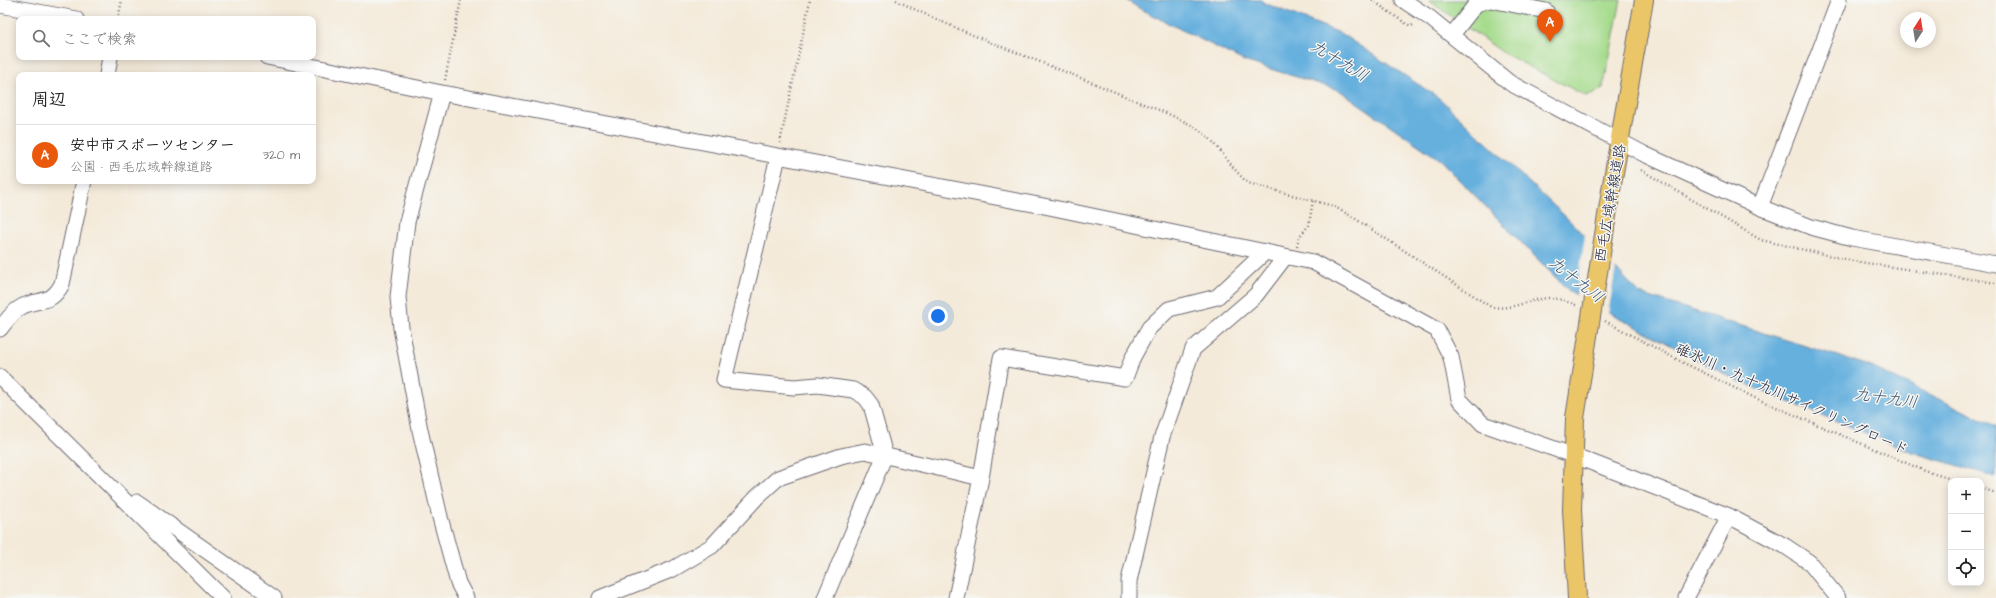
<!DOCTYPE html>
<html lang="ja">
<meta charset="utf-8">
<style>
:root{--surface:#fff;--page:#f2f2f2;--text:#202124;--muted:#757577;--line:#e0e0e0;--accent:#ea580c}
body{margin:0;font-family:"Architects Daughter","Klee One",sans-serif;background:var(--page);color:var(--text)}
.controls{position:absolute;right:12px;bottom:12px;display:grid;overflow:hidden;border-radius:8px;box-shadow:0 2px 10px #0003}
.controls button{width:36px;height:36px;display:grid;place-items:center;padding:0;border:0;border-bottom:1px solid var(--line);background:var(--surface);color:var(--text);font:20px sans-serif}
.compass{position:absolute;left:1900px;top:12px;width:36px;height:36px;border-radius:50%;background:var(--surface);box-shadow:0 2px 10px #0003;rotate:12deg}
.you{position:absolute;left:938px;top:316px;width:14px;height:14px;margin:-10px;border:3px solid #fff;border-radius:50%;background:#1a73e8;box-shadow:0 0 0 6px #1a73e833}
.badge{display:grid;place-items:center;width:26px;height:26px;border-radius:50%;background:var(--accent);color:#fff;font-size:13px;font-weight:700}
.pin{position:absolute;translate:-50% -33px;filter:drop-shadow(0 1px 2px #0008)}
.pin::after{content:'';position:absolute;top:21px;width:14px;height:12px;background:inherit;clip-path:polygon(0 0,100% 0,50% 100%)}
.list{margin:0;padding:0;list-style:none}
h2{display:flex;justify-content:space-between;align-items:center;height:52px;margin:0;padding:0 16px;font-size:17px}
h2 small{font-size:13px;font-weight:400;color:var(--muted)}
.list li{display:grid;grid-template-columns:26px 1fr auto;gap:12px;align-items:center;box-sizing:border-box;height:60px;padding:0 16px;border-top:1px solid var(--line)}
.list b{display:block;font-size:15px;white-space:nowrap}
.list p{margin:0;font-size:13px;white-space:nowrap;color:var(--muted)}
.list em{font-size:13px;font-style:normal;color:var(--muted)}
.icon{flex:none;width:22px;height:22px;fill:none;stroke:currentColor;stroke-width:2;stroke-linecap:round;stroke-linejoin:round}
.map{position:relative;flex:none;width:1996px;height:598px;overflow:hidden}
.search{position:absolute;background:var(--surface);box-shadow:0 2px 10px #0003;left:16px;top:16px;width:300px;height:44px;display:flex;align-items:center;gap:10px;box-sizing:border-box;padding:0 14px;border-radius:8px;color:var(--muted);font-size:15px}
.panel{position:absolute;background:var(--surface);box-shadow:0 2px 10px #0003;left:16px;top:72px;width:300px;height:112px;border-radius:8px}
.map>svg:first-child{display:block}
.green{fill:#a5db8c;stroke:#647e64}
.water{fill:#66b0de;stroke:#44698c}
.pier{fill:#f4ead9}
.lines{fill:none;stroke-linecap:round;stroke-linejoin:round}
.minor-casing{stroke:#6c6872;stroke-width:17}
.major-casing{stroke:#6c6872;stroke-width:20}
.path{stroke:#6c6872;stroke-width:2.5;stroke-dasharray:1 3;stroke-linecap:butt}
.minor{stroke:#fff;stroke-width:15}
.major{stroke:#ebc669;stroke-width:18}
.major-bridge-casing{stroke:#6c6872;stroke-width:20;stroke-linecap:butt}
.major-bridge{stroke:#ebc669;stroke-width:18}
.labels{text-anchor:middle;stroke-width:3;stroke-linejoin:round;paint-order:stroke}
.street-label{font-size:15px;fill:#22223b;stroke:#f6f6f2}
.water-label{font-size:16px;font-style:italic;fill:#3a5474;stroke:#f6f6f2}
</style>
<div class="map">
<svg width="1996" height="598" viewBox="0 0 1996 598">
<rect width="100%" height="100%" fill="#f6f6f2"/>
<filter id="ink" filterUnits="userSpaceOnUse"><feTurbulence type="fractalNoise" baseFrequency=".025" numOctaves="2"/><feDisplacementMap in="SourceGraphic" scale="8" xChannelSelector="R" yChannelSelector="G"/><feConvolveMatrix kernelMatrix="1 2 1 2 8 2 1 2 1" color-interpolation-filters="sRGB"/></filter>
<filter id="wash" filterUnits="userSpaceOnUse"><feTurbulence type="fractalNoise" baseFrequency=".012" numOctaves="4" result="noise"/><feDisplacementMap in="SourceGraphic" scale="16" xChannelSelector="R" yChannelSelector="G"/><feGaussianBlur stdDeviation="0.9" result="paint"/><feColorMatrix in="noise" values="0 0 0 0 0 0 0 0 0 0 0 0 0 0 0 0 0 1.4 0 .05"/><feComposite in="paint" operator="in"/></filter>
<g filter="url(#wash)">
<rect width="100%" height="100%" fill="#f4ead9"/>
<path class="green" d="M1428,0H1621L1603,89L1586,96L1505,54Z"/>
<path class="water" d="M1126,0H1261L1264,3L1340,33L1439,98L1569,220L1640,294L1869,366L1996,426V477L1918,454L1740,382L1569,291L1440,160L1339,90L1244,61L1142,10Z"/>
<path class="pier" d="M1585,234L1616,267L1608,314L1576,297Z"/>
</g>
<g filter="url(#ink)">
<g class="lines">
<g class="minor-casing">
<path id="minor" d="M1403,0L1430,18L1510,83L1644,154L1760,207L1811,227L1852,238L1996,264
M1491,0L1546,11
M0,5L76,19
M1452,35L1476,4L1489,0
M267,57L442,93L1044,206L1313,262L1437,330L1451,357L1459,399L1483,424L1575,456L1729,516L1785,546L1809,562L1838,598
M107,75L110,57
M442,93L407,222L398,297L401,328L420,430L440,517L458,583L466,598
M778,157L724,380L794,387L818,385L853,390L865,397L871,405L885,455L825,598
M1760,207L1839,0
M0,329C7,320 13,311 23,306C41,298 51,305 62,284L84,181
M0,377L223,598
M137,502L274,598
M600,598L673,569L712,546L757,497L778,478L841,456L865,451L981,478
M956,598L981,478L1001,358L1125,378L1133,357L1149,328L1169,309L1217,297L1264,253
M1129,598V581L1162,437L1193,349L1256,295L1285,257
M1686,598L1729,516"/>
</g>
<g class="major-casing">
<path id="major" d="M1612,184L1644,0
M1575,418L1572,510L1577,598"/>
</g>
<path class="path" d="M896,0C969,37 1047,63 1122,95C1147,106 1176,115 1199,130C1219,143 1230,168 1248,183L1333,206L1351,216L1491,307C1514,310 1527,300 1548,298C1559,298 1568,302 1578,306
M1372,0L1405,23L1411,26L1415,24
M118,19L122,0
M445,80L461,0
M780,143L810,0
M1641,170L1761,240L1853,261L1996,283
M1297,246L1299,237L1309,225L1313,200
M1605,321L1680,361L1755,398L1925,471L1958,481
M1981,488L1996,493"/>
<use href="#minor" class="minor"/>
<use href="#major" class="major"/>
<g class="major-bridge-casing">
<path id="major-bridge" d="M1575,418L1612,184"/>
</g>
<use href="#major-bridge" class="major-bridge"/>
</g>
</g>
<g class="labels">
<g class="street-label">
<text transform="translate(1610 203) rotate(-80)" y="5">西毛広域幹線道路</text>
<text transform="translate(1792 399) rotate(24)" y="5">碓氷川・九十九川サイクリングロード</text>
</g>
<g class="water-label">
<text transform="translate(1340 60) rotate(31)" y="6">九十九川</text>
<text transform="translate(1577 279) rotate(38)" y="6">九十九川</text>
<text transform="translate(1886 397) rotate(8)" y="6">九十九川</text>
</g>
</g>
</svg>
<div class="controls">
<button>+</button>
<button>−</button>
<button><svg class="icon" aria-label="locate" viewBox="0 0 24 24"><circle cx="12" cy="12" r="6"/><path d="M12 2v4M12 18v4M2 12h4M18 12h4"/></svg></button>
</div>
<svg class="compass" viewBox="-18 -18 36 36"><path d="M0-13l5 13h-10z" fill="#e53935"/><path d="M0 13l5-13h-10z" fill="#757577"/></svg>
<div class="you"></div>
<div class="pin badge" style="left:1550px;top:42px">A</div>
<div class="search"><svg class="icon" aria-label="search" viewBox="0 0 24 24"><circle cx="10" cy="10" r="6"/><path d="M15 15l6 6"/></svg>ここで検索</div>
<section class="panel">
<h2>周辺<small></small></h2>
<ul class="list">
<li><span class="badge">A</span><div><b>安中市スポーツセンター</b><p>公園 · 西毛広域幹線道路</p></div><em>320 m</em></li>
</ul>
</section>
</div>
